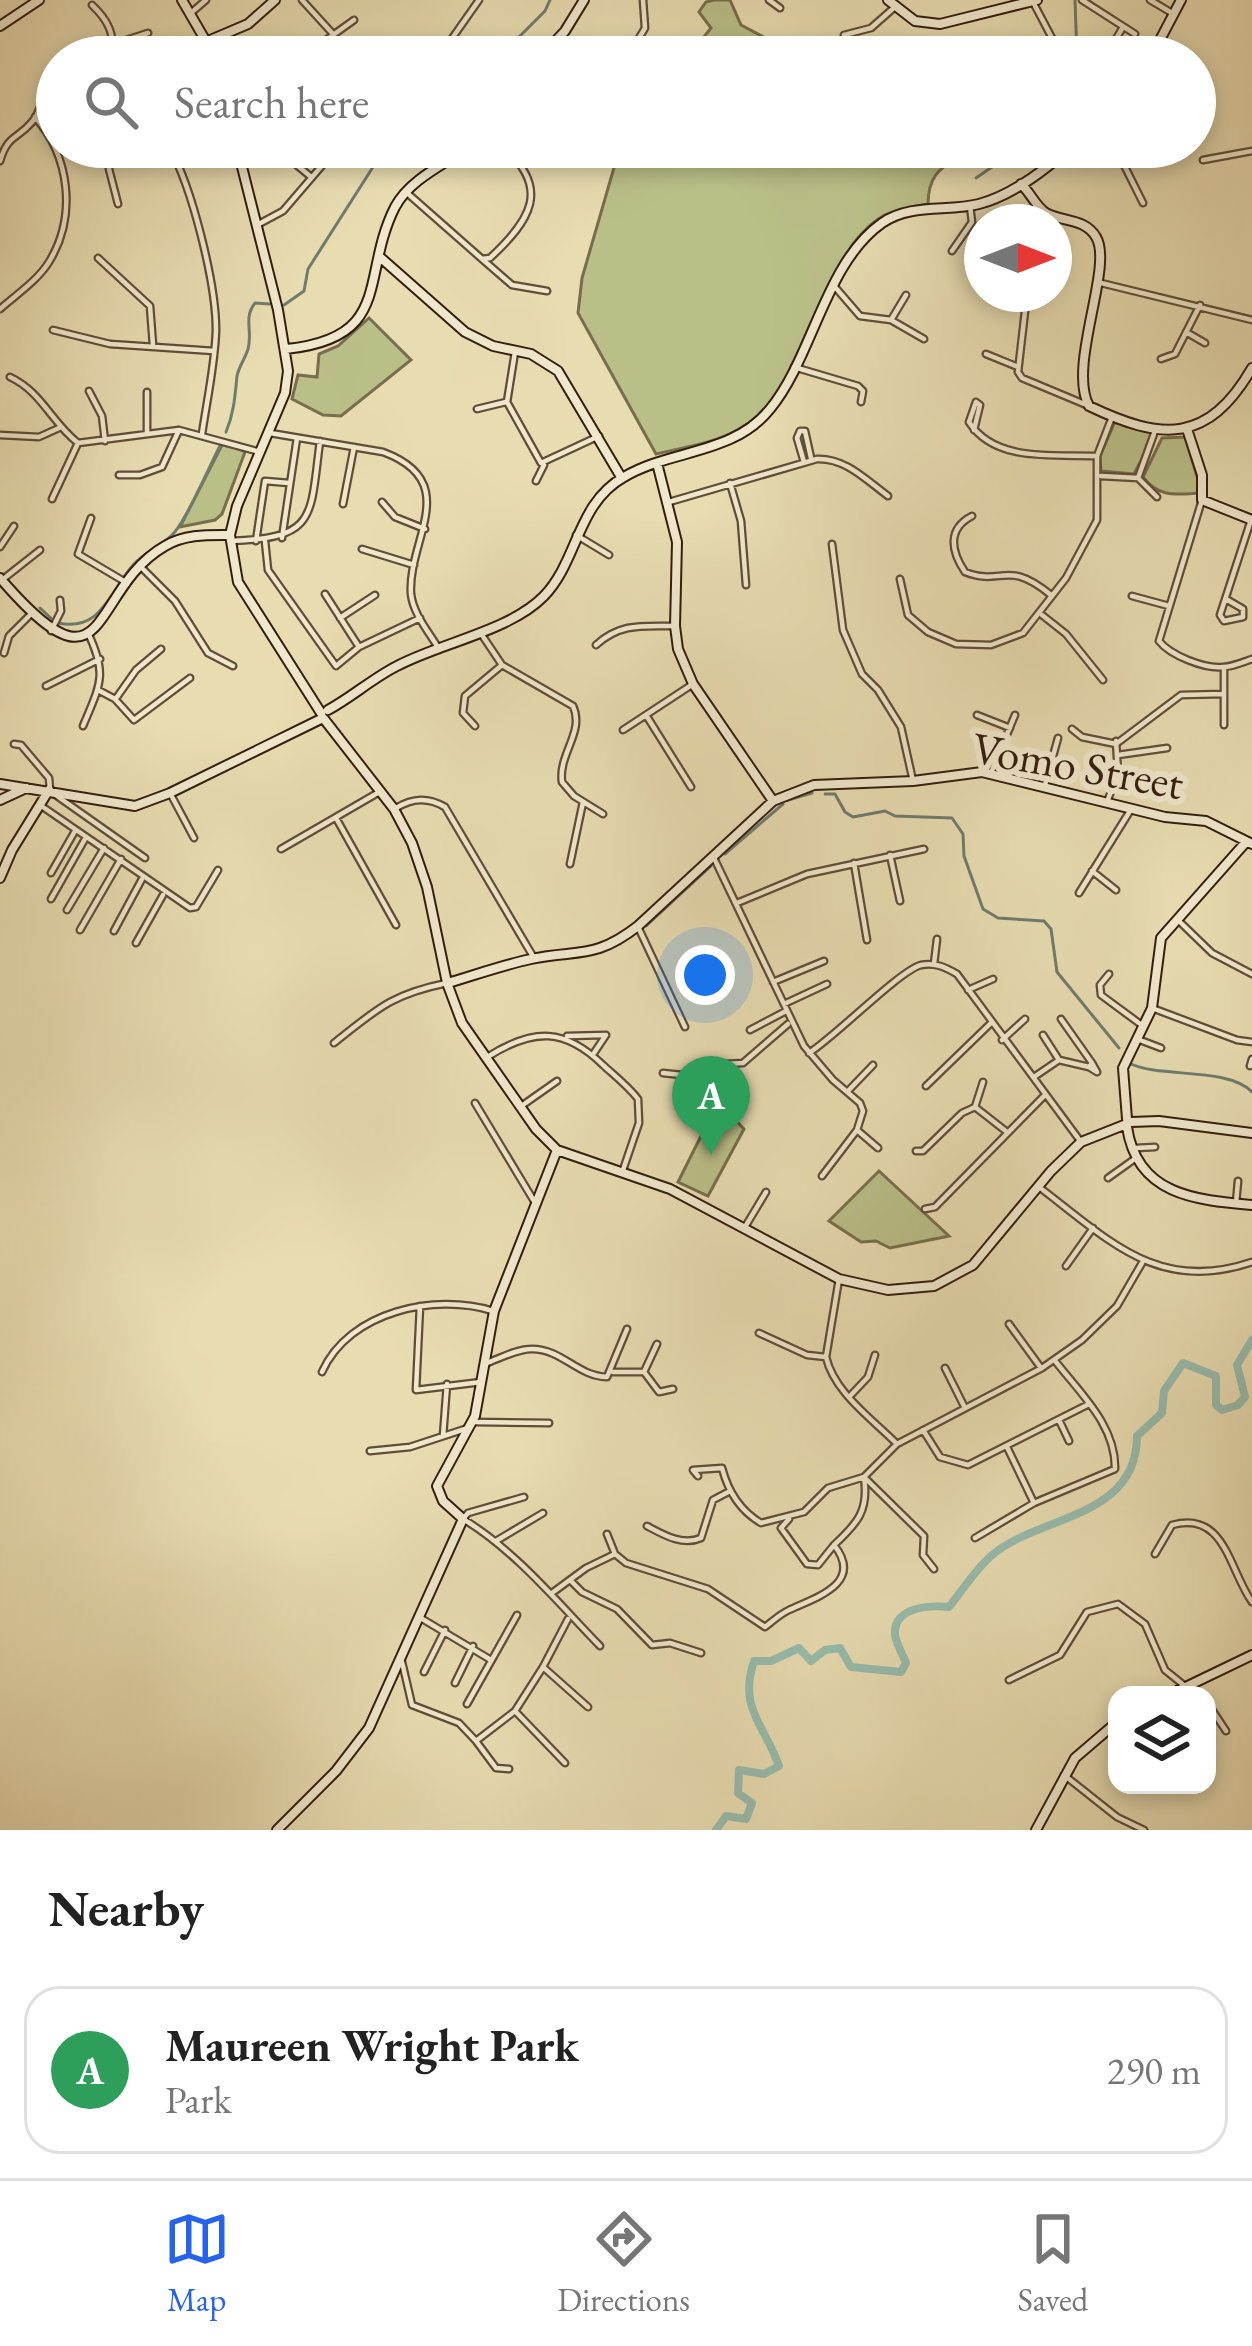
<!DOCTYPE html>
<style>
:root{--surface:#fff;--page:#f2f2f2;--text:#222;--muted:#767676;--line:#e0e0e0;--accent:#2563eb}
body{margin:0;font-family:"EB Garamond",serif;background:var(--page);color:var(--text)}
.controls{position:absolute;right:36px;bottom:36px;display:grid;overflow:hidden;border-radius:24px;box-shadow:0 6px 18px #0003}
.controls button{width:108px;height:108px;display:grid;place-items:center;padding:0;border:0;border-bottom:3px solid var(--line);background:var(--surface);color:var(--text);font:60px sans-serif}
.compass{position:absolute;left:964px;top:204px;width:108px;height:108px;border-radius:50%;background:var(--surface);box-shadow:0 6px 18px #0003;rotate:90deg}
.you{position:absolute;left:705px;top:975px;width:42px;height:42px;margin:-30px;border:9px solid #fff;border-radius:50%;background:#1a73e8;box-shadow:0 0 0 18px #1a73e833}
.badge{display:grid;place-items:center;width:78px;height:78px;border-radius:50%;background:var(--accent);color:#fff;font-size:39px;font-weight:700}
.pin{position:absolute;translate:-50% -99px;filter:drop-shadow(0 3px 6px #0008)}
.pin::after{content:'';position:absolute;top:63px;width:42px;height:36px;background:inherit;clip-path:polygon(0 0,100% 0,50% 100%)}
.list{margin:0;padding:0;list-style:none}
h2{display:flex;justify-content:space-between;align-items:center;height:156px;margin:0;padding:0 48px;font-size:51px}
h2 small{font-size:39px;font-weight:400;color:var(--muted)}
.list li{display:grid;grid-template-columns:78px 1fr auto;gap:36px;align-items:center;box-sizing:border-box;height:168px;margin:0 24px 24px;padding:0 24px;border:3px solid var(--line);border-radius:36px}
.list b{display:block;font-size:45px;white-space:nowrap}
.list p{margin:0;font-size:39px;white-space:nowrap;color:var(--muted)}
.list em{font-size:39px;font-style:normal;color:var(--muted)}
.icon{flex:none;width:66px;height:66px;fill:none;stroke:currentColor;stroke-width:2;stroke-linecap:round;stroke-linejoin:round}
.map{position:relative;flex:none;width:1252px;height:1830px;overflow:hidden}
.search{position:absolute;background:var(--surface);box-shadow:0 6px 18px #0003;left:36px;right:36px;top:36px;height:132px;display:flex;align-items:center;gap:30px;box-sizing:border-box;padding:0 42px;border-radius:66px;color:var(--muted);font-size:45px}
.sheet{height:348px;background:var(--surface)}
nav{display:flex;justify-content:space-around;align-items:center;box-sizing:border-box;height:168px;border-top:3px solid var(--line);background:var(--surface);font-size:33px;color:var(--muted)}
nav a{display:grid;justify-items:center;gap:6px}
nav .on{color:var(--accent)}
.map>svg:first-child{display:block}
.green{fill:#babf88;stroke:#766e4c;stroke-width:3}
.lines{fill:none;stroke-linecap:round;stroke-linejoin:round}
.stream{stroke:#6f7c6e;stroke-width:3}
.river{stroke:#97bcad;stroke-width:8}
.street-casing{stroke:#604d38;stroke-width:9}
.secondary-casing{stroke:#331d0f;stroke-width:12}
.street{stroke:#f0e8cc;stroke-width:4.5}
.secondary{stroke:#f0e8cc;stroke-width:8}
.labels{text-anchor:middle;stroke-width:12;stroke-linejoin:round;paint-order:stroke}
.street-label{font-size:45px;fill:#331d0f;stroke:#f0e8cc}
</style>
<div class="map">
<svg width="1252" height="1830" viewBox="0 0 1252 1830">
<rect width="100%" height="100%" fill="#e8dcb1"/>
<filter id="stains"><feTurbulence type="fractalNoise" baseFrequency=".00167" numOctaves="4"/><feColorMatrix values="0 0 0 0 .2 0 0 0 0 .09 0 0 0 0 .02 0 0 0 .5 -.17"/></filter>
<radialGradient id="worn" r=".72"><stop offset=".6" stop-color="#630" stop-opacity="0"/><stop offset="1" stop-color="#630" stop-opacity=".3"/></radialGradient>
<path class="green" d="M714,0H730L741,25L801,57H688L711,28L699,12L706,2Z
M620,147H971C946,166 928,170 928,204C914,207 895,209 883,216C821,252 811,373 753,420C726,442 688,446 656,454L578,313L582,278Z
M369,318L411,360L341,416L323,415L292,399L298,375L317,377L319,354L338,346Z
M1118,415L1151,429L1150,443L1134,474L1101,471L1100,456Z
M1185,437L1199,483L1198,493C1174,495 1158,497 1143,477L1162,438Z
M224,441L245,452L222,514L215,520L180,527Z
M725,1109L744,1129L708,1196L678,1182L714,1110Z
M879,1171L949,1236L890,1248L876,1241L861,1242L829,1221Z"/>
<g class="lines">
<path class="stream" d="M1075,0L1077,57
M508,57V48L545,11L550,0
M976,178L1021,147
M284,305L304,291L308,269L373,167L383,158L401,156L408,147
M226,432C234,413 235,396 237,376C239,366 245,359 248,349C253,331 243,318 255,303L270,304
M40,608L54,621
M58,623C103,632 109,591 134,564C146,552 161,546 172,535C186,522 211,462 222,442
M825,794H835L845,812L853,817L885,811L895,816L952,818L963,834L964,856L983,909L998,918L1044,921L1051,929L1057,972L1119,1048
M788,800L812,793
M725,854L783,804
M646,926L711,866
M1131,1064C1161,1078 1228,1067 1252,1092"/>
<path class="river" d="M716,1830L726,1816L746,1819L752,1803L738,1793L739,1770L764,1774L779,1766C765,1725 738,1709 754,1661H771L799,1648L811,1661L825,1650L840,1648L851,1667L901,1672L906,1663C903,1655 896,1643 895,1635C893,1607 929,1605 949,1607C962,1591 975,1570 991,1556C1037,1515 1137,1520 1137,1436L1162,1413L1164,1391L1183,1363L1216,1376V1405L1222,1410L1238,1405L1245,1397L1237,1365L1252,1340"/>
<g class="street-casing">
<path id="street" d="M302,0L333,34
M769,0L780,8
M1082,0L1135,34
M1150,0L1172,13
M1033,2L1062,57
M92,5C108,20 115,34 112,56
M192,12L206,0
M844,35L871,28L896,6
M114,44L148,33
M308,53L354,20
M1095,55L1113,44L1123,27
M99,57H114
M439,57L479,0
M628,57L645,28L643,0
M111,147L109,169L118,204
M169,147C192,186 216,284 216,330C215,364 207,400 202,434
M1115,147L1143,203
M1203,160L1252,151
M0,161C8,134 17,140 32,122C44,108 40,92 57,79
M293,162L310,176
M406,192L482,259L490,258C531,220 551,188 503,147
M257,225L283,211L338,147
M952,251L972,222L970,206
M98,258L150,306L153,345
M482,259L512,285L547,291
M1097,282L1252,320
M835,287L860,316L891,320L924,339
M1027,294L1018,372L1022,378L1089,406
M0,309C16,295 38,280 49,262C77,216 70,157 35,117
M891,320L906,295
M53,330L110,344L214,351
M1186,332L1205,343
M515,352L507,402L541,463L599,436
M986,354L1018,367
M1161,359L1175,354L1200,305
M794,367L858,386L863,391L861,402
M10,377C42,392 51,422 78,443L179,430L260,452
M89,391L102,416L105,441
M477,409L506,402
M974,430L980,405L976,402L969,422C995,463 1055,454 1097,456
M270,433L383,452C464,482 407,540 411,594C413,613 428,631 437,646
M147,434V392
M0,435L39,437L59,428
M804,462L797,438L800,431H805L811,458
M119,475H140L162,467L179,430
M1101,476L1138,478
M1138,478L1155,431
M1138,478L1157,497
M536,481L544,465
M730,483L741,521L746,585
M52,499L78,443
M1202,500L1159,641C1170,655 1204,669 1223,667C1232,667 1243,662 1252,659
M382,502L395,517L425,529
M669,502L817,459C846,458 866,480 888,496
M343,504L354,447
M972,516C947,529 951,551 965,572C1003,587 1006,558 1051,595
M91,518L78,554L127,583
M576,535L609,555
M282,538L297,438
M231,541C317,538 310,518 320,441
M256,541L265,481L289,483
M265,541L268,570L336,666L359,647L420,618
M832,544L843,630L862,674L878,690L901,727L913,781
M0,547L14,526
M362,549L414,565
M141,567L175,601L208,653L233,666
M900,579L908,615L928,632L956,644L991,645L1023,633L1066,578L1097,520V456L1112,417
M2,580L40,550
M325,594L359,647
M1132,596L1169,606
M1226,599L1243,609V617L1224,621L1220,615L1251,520
M1042,615L1066,634L1103,680
M340,618L375,595
M51,631L61,611L60,600
M482,635L502,665L573,706C585,732 558,754 562,782L574,796L603,814
M596,645C620,623 642,626 673,626
M4,653L9,636L31,614
M46,686L100,659
M98,690L115,699L134,720L190,678
M117,697L136,670L161,649
M646,715L691,787
M977,715L1010,728
M1224,725V668
M83,726C100,685 108,675 88,633
M475,726L463,713L465,696L502,665
M1072,729L1082,737L1116,744L1181,695L1223,694
M623,730L693,684
M14,744L21,745L49,778L50,790
M1118,755L1167,748
M991,773L1015,715
M1045,785L1058,738
M170,793L194,838
M57,796L145,858
M1107,802L1118,773L1116,741
M40,805L190,908L196,907L218,870
M396,808C413,798 428,797 445,807L534,958
M336,818L396,925
M281,849L381,791
M890,855L900,901
M713,856L804,1046L833,1080L860,1103L863,1111L857,1130L822,1176
M854,863L867,940
M570,864L583,802
M1092,871L1116,890
M51,873L75,831
M1079,893L1130,811
M51,899L85,839
M737,903L807,874L924,849
M67,910L104,848
M1180,922L1212,953L1252,974
M639,929L685,1027
M80,930L121,859
M114,931L142,879
M136,943L163,895
M934,964L937,939
M1109,974L1100,985L1101,995L1143,1026
M773,982L824,961
M968,990L993,979
M784,1004L827,984
M1152,1008L1237,1040L1252,1042
M750,1030L786,1011
M1043,1035L1059,1060
M567,1036L606,1035L594,1053
M1002,1040L1025,1019
M1140,1040L1161,1048
M334,1043C377,1009 392,994 447,983
M809,1053C836,1036 899,971 921,965C934,962 945,967 957,974L1081,1142
M489,1056C534,1028 565,1028 603,1065C615,1076 628,1086 638,1099L639,1123L623,1170
M1250,1066L1252,1059
M1089,1067L1097,1072L1092,1063
M663,1073L691,1076L708,1065L743,1063L788,1024
M1034,1077L1059,1060L1089,1067L1092,1063L1061,1019
M926,1086L991,1023
M848,1091L873,1065
M475,1103L534,1201
M520,1107L557,1081
M975,1107L983,1082
M857,1130L878,1148
M1136,1148L1155,1147
M916,1151H923L962,1113L975,1107L1007,1132
M1108,1178L1136,1158
M1039,1187C1109,1240 1158,1294 1252,1262
M1236,1203L1238,1181
M925,1209L935,1207L1045,1095
M745,1227L766,1192
M1066,1266L1093,1228
M839,1279L826,1357C834,1392 871,1418 896,1443
M420,1306L416,1390L481,1382
M1009,1324L1041,1368
M759,1333L807,1355L826,1357
M484,1364C499,1359 516,1349 532,1349C562,1349 577,1376 607,1377L627,1329
M945,1368L964,1406
M322,1372C349,1311 435,1293 493,1311
M613,1372H644L659,1392L673,1389
M644,1372L657,1344
M851,1395L868,1377L875,1355
M1059,1420L1069,1441
M473,1422L549,1423
M923,1430L940,1457L968,1465L1089,1404
M443,1436L447,1384
M1007,1447L1033,1501
M370,1451L410,1447L465,1429
M698,1476L693,1470L722,1468C728,1491 739,1510 761,1523L804,1512L828,1488L864,1477L924,1536L923,1555L934,1569
M524,1497L468,1513L463,1519C515,1550 559,1604 600,1646
M789,1519L781,1528L807,1564L818,1565L834,1545
M647,1526C664,1535 682,1546 701,1538L713,1500L730,1491
M975,1538L1034,1503L1115,1469C1116,1426 1081,1394 1056,1362
M496,1541L543,1513
M615,1554L626,1563L708,1589L765,1627C773,1621 780,1614 789,1610C814,1598 865,1584 834,1545C858,1523 869,1510 864,1477L897,1444L1042,1368L1082,1340L1117,1306L1142,1263
M1155,1554L1172,1525C1225,1510 1229,1570 1252,1602
M570,1580L582,1592L617,1609L652,1645L670,1643L701,1653
M552,1593L586,1568L615,1554L607,1534
M419,1617L491,1660
M568,1619L543,1667L588,1707
M402,1662L412,1705L459,1723L476,1741L515,1711L543,1667
M424,1672L445,1630
M1009,1680L1060,1655L1087,1612L1118,1604L1145,1624L1165,1670L1196,1695
M455,1683L473,1646
M1207,1702L1226,1731
M467,1704L517,1615
M515,1711L565,1763
M476,1741L496,1768L509,1769
M1064,1775L1117,1817L1144,1830"/>
</g>
<g class="secondary-casing">
<path id="secondary" d="M182,0L215,57
M888,0L915,21L940,24L1037,0
M0,26L39,0
M208,41L248,24L275,0
M541,57L565,31L584,0
M1151,57L1181,0
M237,147L278,310L288,371L285,393L237,506L230,535L238,582L321,713
M1021,184C1030,192 1036,207 1046,213C1062,222 1085,218 1096,237C1114,266 1067,366 1089,406C1162,441 1208,444 1252,368
M381,258L465,332L493,346L531,354L558,371L621,477
M286,349C394,338 360,276 395,207C410,179 445,164 469,147
M1187,429L1202,475V500L1252,520
M657,463L677,542L675,626L678,649L693,684L773,801
M0,578C111,707 88,590 165,546C185,534 208,535 230,535
M328,710C352,697 373,678 397,666C440,643 510,631 544,596C578,561 577,503 624,477C671,449 733,455 770,409C813,357 825,263 882,223C911,203 947,212 979,204C1013,195 1045,170 1071,147
M324,719L394,809L412,843L427,887L447,983L462,1023L536,1129L557,1150L670,1189L839,1279L888,1290L934,1286L973,1265L1051,1171L1081,1142L1124,1125
M0,784L135,806L170,793L323,718
M0,800L26,788
M0,878L12,850L49,790
M448,983C475,975 503,965 531,959C579,949 594,960 638,926L773,801L814,785L913,781L982,772L1165,817L1206,821L1252,844
M1127,1119L1123,1068L1152,1008L1161,938L1246,842
M1131,1122L1159,1121L1252,1133
M1127,1127C1137,1195 1195,1200 1252,1205
M1169,1695L1252,1655
M277,1830L336,1771L369,1728L463,1519L443,1501L437,1486L475,1416L494,1311L557,1150
M1036,1830L1075,1758L1117,1722"/>
</g>
<use href="#street" class="street"/>
<use href="#secondary" class="secondary"/>
</g>
<g class="labels">
<g class="street-label">
<text transform="translate(1078 765) rotate(10)" y="16">Vomo Street</text>
</g>
</g>
<rect width="100%" height="100%" filter="url(#stains)"/>
<rect width="100%" height="100%" fill="url(#worn)"/>
</svg>
<div class="controls">
<button><svg class="icon" aria-label="layers" viewBox="0 0 24 24"><path d="M12 4l9 5-9 5-9-5zM3 14l9 5 9-5"/></svg></button>
</div>
<svg class="compass" viewBox="-18 -18 36 36"><path d="M0-13l5 13h-10z" fill="#e53935"/><path d="M0 13l5-13h-10z" fill="#767676"/></svg>
<div class="you"></div>
<div class="pin badge" style="left:711px;top:1155px;background:#2e9e5b">A</div>
<div class="search"><svg class="icon" aria-label="search" viewBox="0 0 24 24"><circle cx="10" cy="10" r="6"/><path d="M15 15l6 6"/></svg>Search here</div>
</div>
<section class="sheet">
<h2>Nearby<small></small></h2>
<ul class="list">
<li><span class="badge" style="background:#2e9e5b">A</span><div><b>Maureen Wright Park</b><p>Park</p></div><em>290 m</em></li>
</ul>
</section>
<nav>
<a class="on"><svg class="icon" aria-label="map" viewBox="0 0 24 24"><path d="M3 6l6-2 6 2 6-2v14l-6 2-6-2-6 2zM9 4v14M15 6v14"/></svg>Map</a>
<a><svg class="icon" aria-label="directions" viewBox="0 0 24 24"><path d="M12 3l9 9-9 9-9-9zM9 14v-3h6M13 9l2 2-2 2"/></svg>Directions</a>
<a><svg class="icon" aria-label="saved" viewBox="0 0 24 24"><path d="M7 4h10v16l-5-4-5 4z"/></svg>Saved</a>
</nav>
